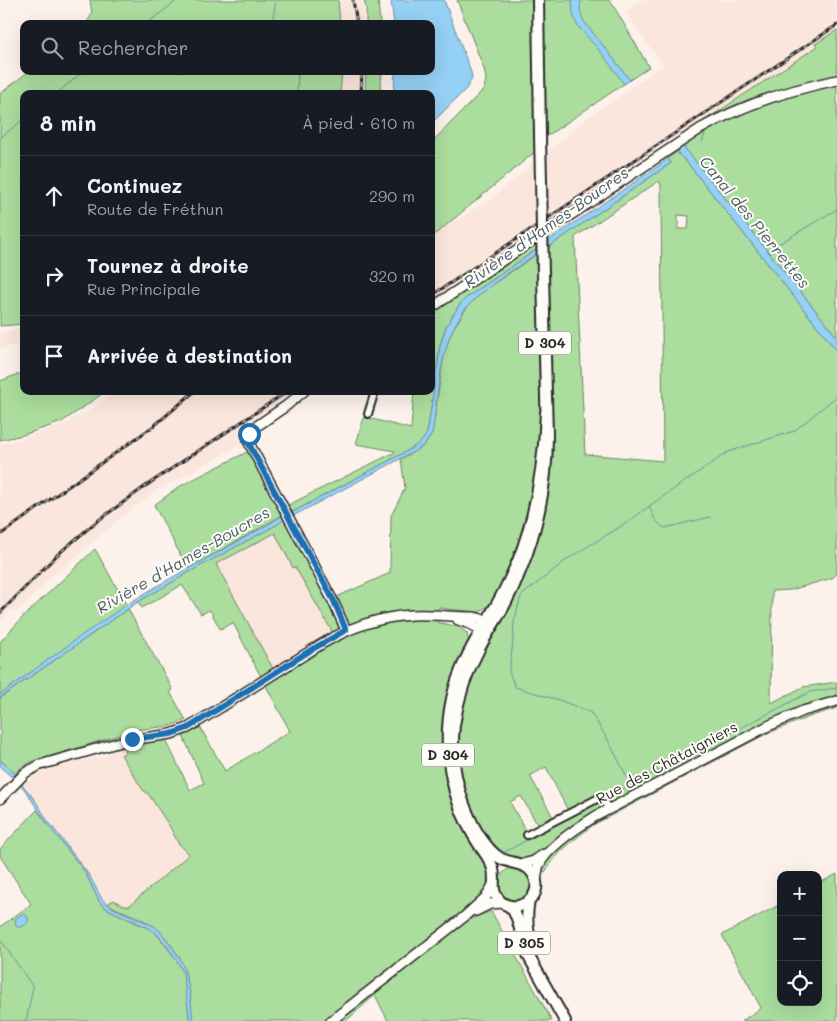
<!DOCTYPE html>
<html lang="fr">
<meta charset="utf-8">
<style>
:root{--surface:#171b24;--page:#242831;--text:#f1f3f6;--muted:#9ea1a6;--line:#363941}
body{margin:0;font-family:Mali,sans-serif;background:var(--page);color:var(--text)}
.controls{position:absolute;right:15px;bottom:15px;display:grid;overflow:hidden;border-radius:10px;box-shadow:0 5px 20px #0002}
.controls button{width:45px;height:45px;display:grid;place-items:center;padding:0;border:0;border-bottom:1px solid var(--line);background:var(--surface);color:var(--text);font:25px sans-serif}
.stop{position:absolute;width:15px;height:15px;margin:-11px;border:4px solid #1f6fb2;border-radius:50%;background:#fff}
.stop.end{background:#1f6fb2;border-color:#fff;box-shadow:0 1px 5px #0008}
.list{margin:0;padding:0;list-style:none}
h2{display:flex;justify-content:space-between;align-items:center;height:65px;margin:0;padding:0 20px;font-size:21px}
h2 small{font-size:16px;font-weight:400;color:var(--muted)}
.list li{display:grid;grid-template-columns:32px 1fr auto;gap:15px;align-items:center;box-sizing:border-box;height:80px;padding:0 20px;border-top:1px solid var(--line)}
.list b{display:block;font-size:19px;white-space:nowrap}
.list p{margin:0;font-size:16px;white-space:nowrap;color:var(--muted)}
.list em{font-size:16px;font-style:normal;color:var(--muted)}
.icon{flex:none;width:28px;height:28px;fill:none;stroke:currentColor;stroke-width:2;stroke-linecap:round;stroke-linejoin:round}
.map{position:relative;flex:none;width:837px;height:1021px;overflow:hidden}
.search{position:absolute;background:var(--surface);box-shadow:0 5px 20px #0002;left:20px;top:20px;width:415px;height:55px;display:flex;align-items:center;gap:12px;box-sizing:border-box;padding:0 18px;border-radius:10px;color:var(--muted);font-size:19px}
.panel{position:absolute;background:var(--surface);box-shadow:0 5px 20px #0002;left:20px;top:90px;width:415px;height:305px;border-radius:10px}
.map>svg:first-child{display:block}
.built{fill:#fbe6dd}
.green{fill:#abdd9e;stroke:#6b8464;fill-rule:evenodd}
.water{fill:#95d0f5;stroke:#6b8ea4}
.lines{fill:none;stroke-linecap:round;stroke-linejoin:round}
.stream{stroke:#6b8ea4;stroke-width:1}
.street-casing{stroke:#2b2b2b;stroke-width:10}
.secondary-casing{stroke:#2b2b2b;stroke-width:12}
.primary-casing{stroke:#2b2b2b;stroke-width:14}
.street{stroke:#fdfcf7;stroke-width:6}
.secondary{stroke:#fdfcf7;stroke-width:9}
.primary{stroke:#fdfcf7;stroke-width:10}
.rail-casing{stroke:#2b2b2b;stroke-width:3}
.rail{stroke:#fdfcf7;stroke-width:1;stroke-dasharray:4;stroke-linecap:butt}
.primary-bridge-casing{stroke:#2b2b2b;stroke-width:14;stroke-linecap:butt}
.primary-bridge{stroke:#fdfcf7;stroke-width:10}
.route{stroke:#1f6fb2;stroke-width:6}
.labels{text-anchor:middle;stroke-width:4;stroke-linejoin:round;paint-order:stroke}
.shield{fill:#fdfcf7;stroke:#6a6a68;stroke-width:1}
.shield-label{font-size:14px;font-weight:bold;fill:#2b2b2b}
.street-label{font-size:15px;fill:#2b2b2b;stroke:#fdfcf7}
.water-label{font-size:16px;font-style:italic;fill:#4b5d68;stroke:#fdfcf7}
</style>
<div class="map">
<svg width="837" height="1021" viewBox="0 0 837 1021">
<rect width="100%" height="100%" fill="#fcf2eb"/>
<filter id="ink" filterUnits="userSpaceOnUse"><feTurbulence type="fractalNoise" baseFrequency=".02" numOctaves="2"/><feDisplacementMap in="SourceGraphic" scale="10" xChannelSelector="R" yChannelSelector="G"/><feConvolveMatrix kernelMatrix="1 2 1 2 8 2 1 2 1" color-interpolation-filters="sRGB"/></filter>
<g filter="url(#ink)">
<path class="built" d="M338,0H361L365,24H340Z
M642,0H837V35L830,38L693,127L665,144L651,157L431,302V236L492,198L586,119L644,79L651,72L663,66L625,11Z
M342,71H367L366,94H340Z
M24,328V344L0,348V332Z
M118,391H298L244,430L241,445L156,491L127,513L53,576L15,613L12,610L0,622V444L17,440L67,423L89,411Z
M275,532L293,568L295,567L338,640L312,653L277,676L216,563Z
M121,745L126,752L122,754L143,790L149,795L170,827L178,843L190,854L129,906L123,905L114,900L107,904L102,899L89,875L48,821L35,800L21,783L26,779L28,781L41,772L65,764L103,756Z"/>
<path class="green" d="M90,0H338L340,24H86L92,14Z
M364,0H378L380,24H366V9Z
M457,0H534L536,151L438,232L431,236V143L484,89L486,79L484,69Z
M541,0H610L649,67L544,138Z
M837,30V337L683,146L702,130L699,124L818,46L815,44Z
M29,71H342L340,94H24V324L0,326V94Z
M366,71H382L380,94H365Z
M678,151L679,155L686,161L837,351V574L832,578L791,590L772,591L771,703L803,687L837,682V708L809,717L766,734L593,825C575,839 557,852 545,872L525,859L511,858L504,856L486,837L478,826L470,809L458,768V727L463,696L470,676L515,592L551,455L552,415L549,281L547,248L671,163L668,158ZM659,181L661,185L663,461L585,454L575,237ZM678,215L689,216L688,229H678ZM546,767L570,815L529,837L510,802L521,796L537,824L553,817L530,776Z
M536,242L537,249L466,298L460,304L446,326L440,346L428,429C426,440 418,444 409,450L291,513L286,506L395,452V451L356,444L364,417L411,429L414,391H431V310Z
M537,254L540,414L537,462L531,504L525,526L498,592L487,607L479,612L446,609L439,607L437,622L459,627L467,633L469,644L443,747L490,872L489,886L480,898L465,910L473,918L491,911L552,1021H388L375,995L346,1021H193C191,1012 191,1003 190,994C185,964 172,937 145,921C133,914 119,911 107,904L114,900L123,905L129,906C149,888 170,872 189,854L178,843L170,827L149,795L143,790L121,755L126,752L121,745L165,738L190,790L204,783L183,736L200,727L225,771L290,731L258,671L233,623L220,629L210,610L201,614L182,585L142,608L138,602L193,570L278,524L284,519L281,516L188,569L154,505L182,485L249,451L330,600L390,573L391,516L405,488L401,459L423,446L426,443L432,434L444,353L452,330L470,303L489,287ZM275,533L293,568L295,567L337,640L312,653L277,676L216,564Z
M24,372V391H105L99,396L62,422L23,435L0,440V381Z
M95,549L127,606L78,639L0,695V642L22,618Z
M128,609L173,690L170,692L186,720L170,726L136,730L31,762L18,770L16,774L0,760V698Z
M37,810L85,872L100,903L106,908L138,924L149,928L156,933L176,959L183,972L190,1021H0V927L31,904L0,856V849Z
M498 885a17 17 0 1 1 34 0a17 17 0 1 1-34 0Z
M837,874V1021H742L761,1008L722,935L781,904V1002H818V884Z"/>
<path class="water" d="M391,0H444L471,72L472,79L466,89L431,124V94H394L395,71H431V24H394Z
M572,0H581L580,9L583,20L630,80L624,84L604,56L577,25L573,14Z
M683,146L837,337V351L686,161L679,155L678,150Z
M668,158L671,163L547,248L546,242L661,164Z
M539,248V252C516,268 491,283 471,303C440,333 439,389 433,429L432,434L426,443L417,450L293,516L291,513L409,450C418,444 426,440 428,429L440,346L446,326L460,304L466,298Z
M282,516L285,519L278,524L193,570L138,602L0,698V695C52,657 104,617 159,585C200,561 242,541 282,516Z
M0,760L16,774L12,777L0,767Z
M21,783L35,800L48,821L89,875L102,899L113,908L154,926L161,932L170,944L180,958L185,971L190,993L193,1021H190L189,1016L183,972L176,959L164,942L156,933L149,928L122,916L106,908L100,903L85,872L49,826L25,790L19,784Z
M25,914L28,918V922L22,927H17L16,926L15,919L20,915Z"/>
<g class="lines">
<path class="stream" d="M146,24L178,0
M272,24L276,0
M818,89L837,85
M56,94L84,71
M297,94L298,71
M0,138L24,119
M702,142L706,131L709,129
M767,251L837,209
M649,506C653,515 656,524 665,528L710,517
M627,777L608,740L591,713L562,701L515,687L509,672L513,642L514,622L521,596L569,558L628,522L655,502L728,452L794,431L837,396
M606,798L804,695L810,692L837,688
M503,853L598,802
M0,939L33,987L27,1017L25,1021"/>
<g class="street-casing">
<path id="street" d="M368,414L375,391
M527,835L597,799H603L608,809"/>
</g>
<g class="secondary-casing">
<path id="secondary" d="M431,308L700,129C743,104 789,90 837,80
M304,391L286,406L251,430L249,434L248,441L333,601L346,630
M458,620L470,624L487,633
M0,799L25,773L40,765L124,741L171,734L188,728L320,645C348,628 378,617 412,615C432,614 453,617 474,617L482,619L493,624
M522,864L534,861L544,854
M536,881C537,876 537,870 539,865C549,846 578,827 596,816L768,726L803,711L837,701
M476,911L490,904L502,903
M331,1021L464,917L486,897L493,885"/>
</g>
<g class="primary-casing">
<path id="primary" d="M538,0L540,135
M543,273L547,436C547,494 532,551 506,602C498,618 487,633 479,649C466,673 458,698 454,725C450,763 459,801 478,834C484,843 491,853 500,858C512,865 529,861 535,878C543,899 515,916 499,900C490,890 496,880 493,869C491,861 485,853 480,846C444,792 437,720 465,661C473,643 484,627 494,609C503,594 511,577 518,561C537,513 544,464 546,413
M529,901C525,917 528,933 532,948
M509,906L513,910L517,918L524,943L529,957L565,1021"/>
</g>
<use href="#street" class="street"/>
<use href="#secondary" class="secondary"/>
<use href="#primary" class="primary"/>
<g class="rail-casing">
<path id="rail" d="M353,0L357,24
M361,94L362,71
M431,296L837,25
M0,535L155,425L195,391
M0,613L57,555L96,522L150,483L288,391"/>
</g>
<use href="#rail" class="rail"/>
<g class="primary-bridge-casing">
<path id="primary-bridge" d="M540,135L543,273"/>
</g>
<use href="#primary-bridge" class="primary-bridge"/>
</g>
</g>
<g class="lines" filter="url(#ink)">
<path class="route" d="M132,739L171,734L188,728L311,650L346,630L334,601L250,446L248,440L249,434"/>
</g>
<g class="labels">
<g class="shield">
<rect x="519" y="331.5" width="52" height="23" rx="4"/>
<rect x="422" y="743.5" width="52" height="23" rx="4"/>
<rect x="498" y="931.5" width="52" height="23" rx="4"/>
</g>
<g class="shield-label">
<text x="545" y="348">D 304</text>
<text x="448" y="760">D 304</text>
<text x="524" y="948">D 305</text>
</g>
<g class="street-label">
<text transform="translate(667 763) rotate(-28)" y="5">Rue des Châtaigniers</text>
</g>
<g class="water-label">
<text transform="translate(755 222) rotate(51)" y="6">Canal des Pierrettes</text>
<text transform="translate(546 227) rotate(-35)" y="6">Rivière d'Hames-Boucres</text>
<text transform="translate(183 560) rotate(-30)" y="6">Rivière d'Hames-Boucres</text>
</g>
</g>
</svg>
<div class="controls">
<button>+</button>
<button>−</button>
<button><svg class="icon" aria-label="locate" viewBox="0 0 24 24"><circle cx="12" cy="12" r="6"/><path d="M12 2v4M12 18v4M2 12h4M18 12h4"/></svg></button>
</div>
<div class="stop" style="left:249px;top:434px"></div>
<div class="stop end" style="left:132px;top:739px"></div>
<div class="search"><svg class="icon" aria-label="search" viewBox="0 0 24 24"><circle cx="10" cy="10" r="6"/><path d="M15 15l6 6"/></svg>Rechercher</div>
<section class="panel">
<h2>8 min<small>À pied · 610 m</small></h2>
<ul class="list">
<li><svg class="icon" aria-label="ahead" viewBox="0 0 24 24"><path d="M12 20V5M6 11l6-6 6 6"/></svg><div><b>Continuez</b><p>Route de Fréthun</p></div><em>290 m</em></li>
<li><svg class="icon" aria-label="right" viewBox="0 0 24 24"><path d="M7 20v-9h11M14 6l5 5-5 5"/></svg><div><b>Tournez à droite</b><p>Rue Principale</p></div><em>320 m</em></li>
<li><svg class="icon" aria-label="arrive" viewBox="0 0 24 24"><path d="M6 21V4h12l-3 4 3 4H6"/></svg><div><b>Arrivée à destination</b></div></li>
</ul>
</section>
</div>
